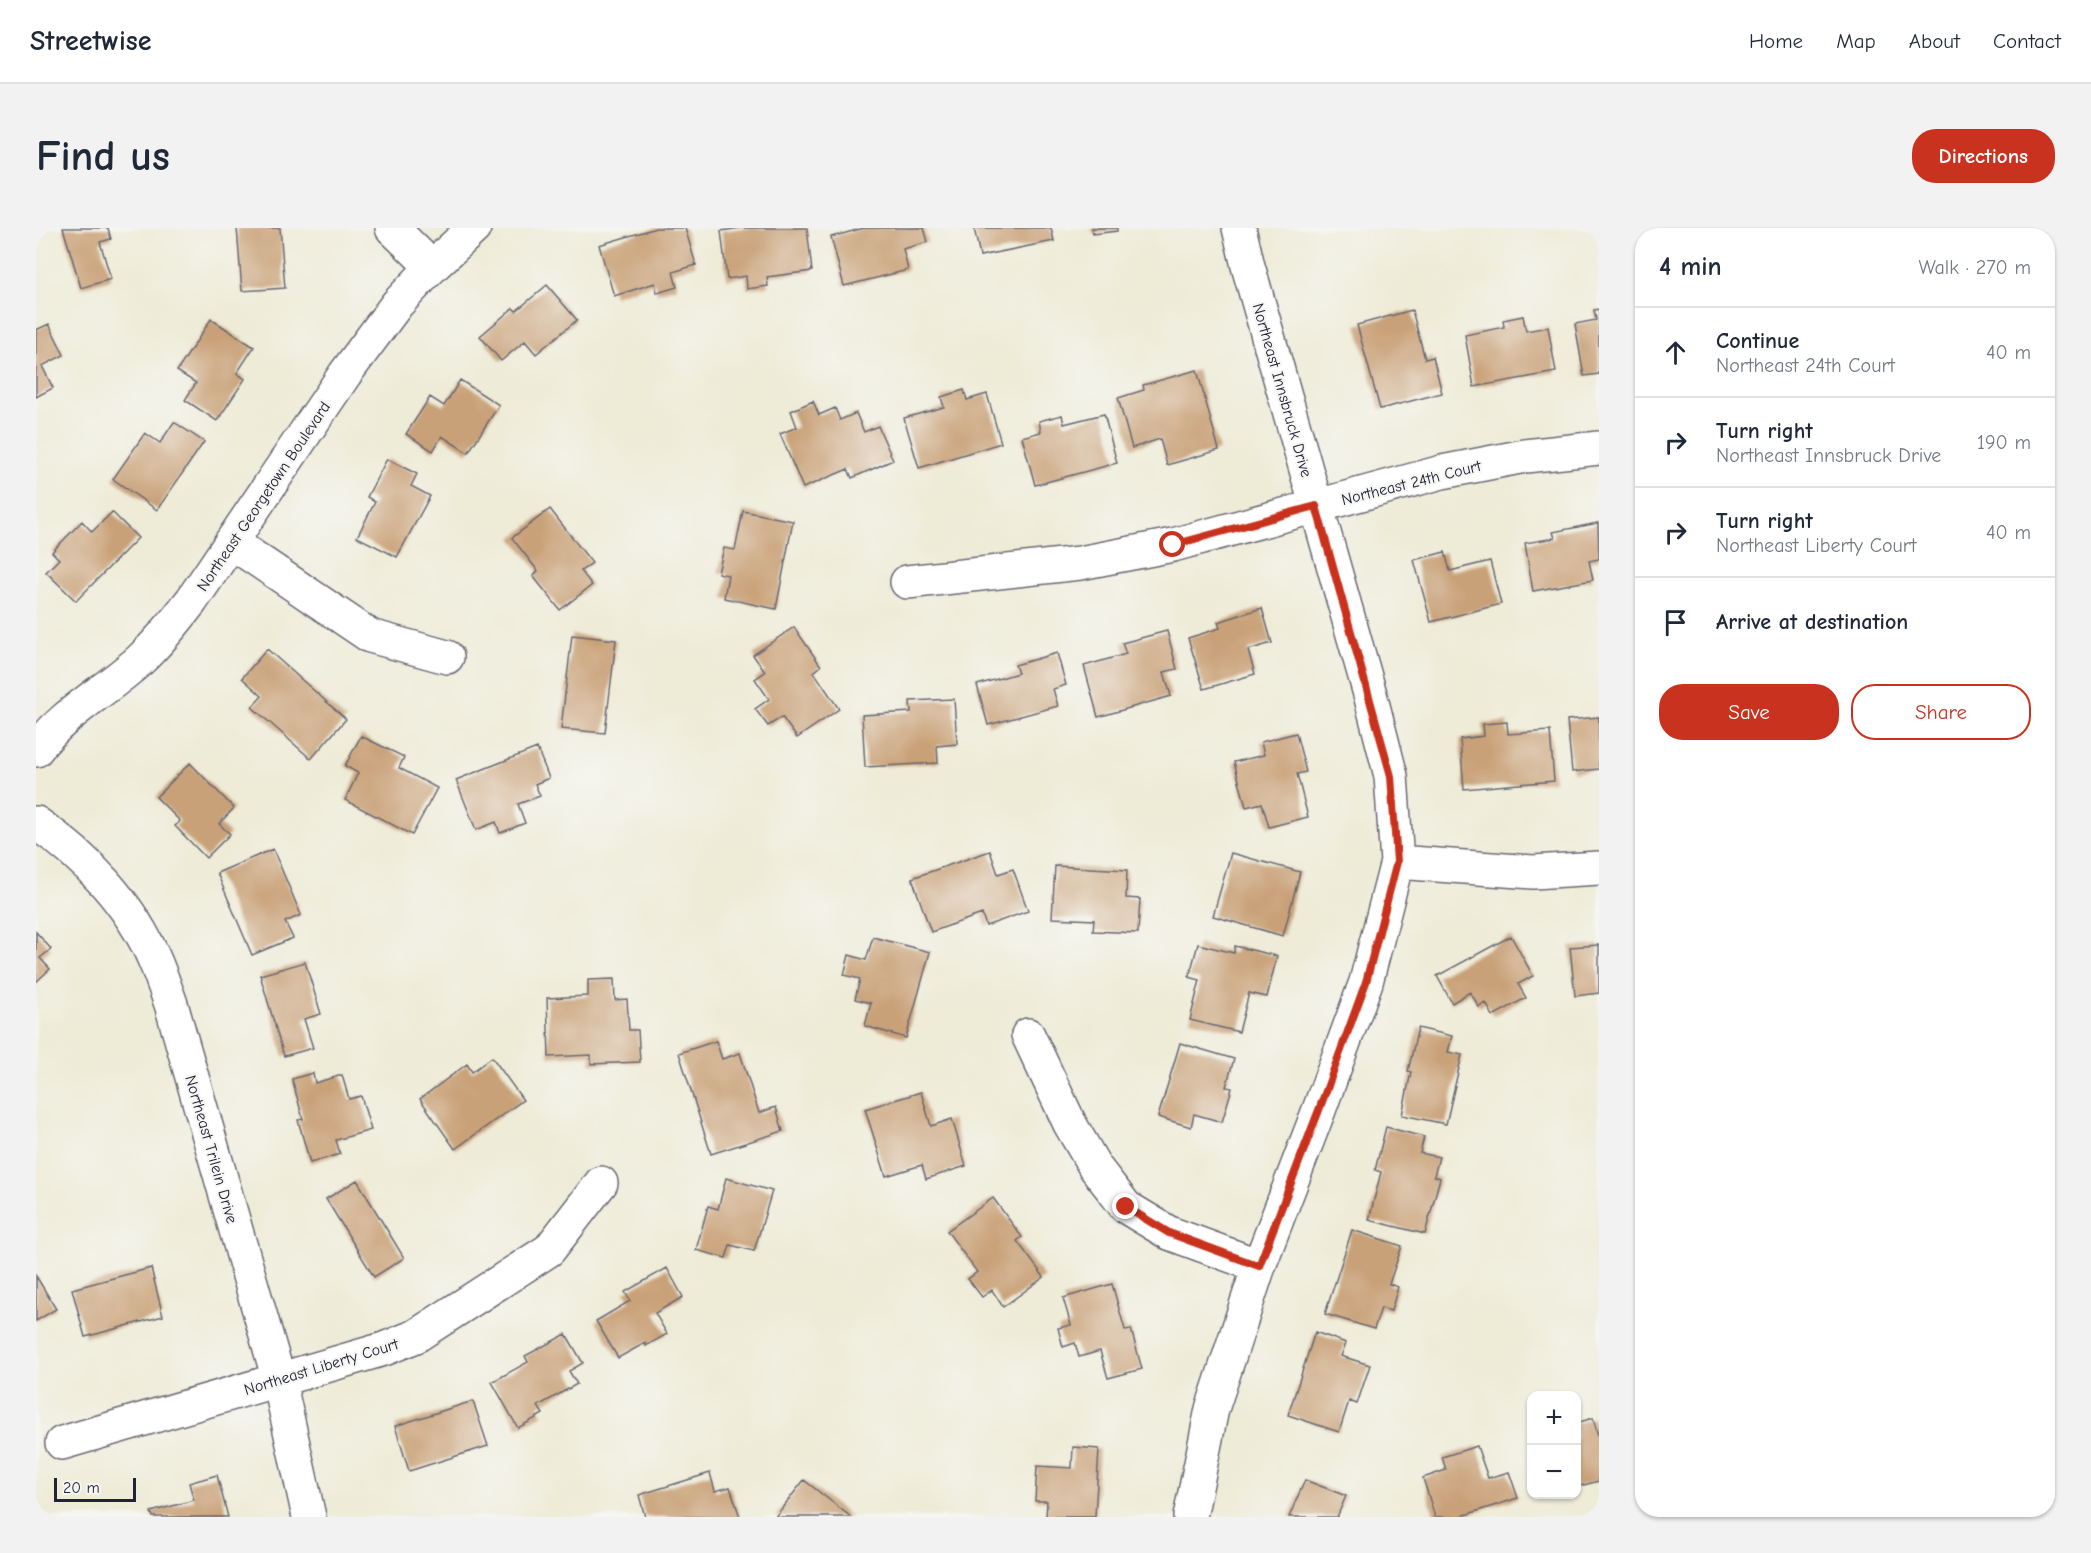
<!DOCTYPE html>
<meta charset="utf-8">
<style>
:root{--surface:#fff;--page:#f2f2f3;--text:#1f2937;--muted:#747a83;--line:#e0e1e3;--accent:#c8321e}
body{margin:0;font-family:"Comic Neue",sans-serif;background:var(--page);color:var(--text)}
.controls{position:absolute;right:18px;bottom:18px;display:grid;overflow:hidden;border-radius:12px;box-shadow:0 2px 4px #0004}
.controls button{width:54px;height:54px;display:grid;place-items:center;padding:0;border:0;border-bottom:2px solid var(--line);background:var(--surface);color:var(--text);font:30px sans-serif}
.scale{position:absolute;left:18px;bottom:15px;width:82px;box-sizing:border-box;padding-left:6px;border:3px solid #22223b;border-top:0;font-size:16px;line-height:21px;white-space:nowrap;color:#22223b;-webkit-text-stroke:4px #f6f6f2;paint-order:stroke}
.stop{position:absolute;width:18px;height:18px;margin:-14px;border:4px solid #c8321e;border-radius:50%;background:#fff}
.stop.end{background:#c8321e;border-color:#fff;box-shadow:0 2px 6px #0008}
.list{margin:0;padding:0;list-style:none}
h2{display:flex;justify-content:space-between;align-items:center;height:78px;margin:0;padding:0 24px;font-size:26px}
h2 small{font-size:20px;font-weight:400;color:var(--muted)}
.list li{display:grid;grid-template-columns:39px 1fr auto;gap:18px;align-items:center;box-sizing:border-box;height:90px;padding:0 24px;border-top:2px solid var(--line)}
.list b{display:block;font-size:22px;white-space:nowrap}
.list p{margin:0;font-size:20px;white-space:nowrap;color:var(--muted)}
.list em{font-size:20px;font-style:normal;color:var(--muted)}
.actions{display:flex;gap:12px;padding:18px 24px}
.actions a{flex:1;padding:14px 0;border:2px solid var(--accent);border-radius:24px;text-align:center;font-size:21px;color:var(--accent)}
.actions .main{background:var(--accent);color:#fff}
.icon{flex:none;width:33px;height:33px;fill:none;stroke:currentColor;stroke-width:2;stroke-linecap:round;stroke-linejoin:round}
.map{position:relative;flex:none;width:1563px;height:1289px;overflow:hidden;border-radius:24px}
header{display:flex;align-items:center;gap:36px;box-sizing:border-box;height:84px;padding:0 30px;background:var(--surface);border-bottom:2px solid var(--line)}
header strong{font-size:28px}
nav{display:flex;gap:33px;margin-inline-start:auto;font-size:21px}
.intro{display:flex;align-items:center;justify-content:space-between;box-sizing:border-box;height:144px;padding:0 36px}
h1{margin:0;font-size:42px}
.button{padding:15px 27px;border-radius:24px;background:var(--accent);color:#fff;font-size:21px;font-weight:700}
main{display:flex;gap:36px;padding:0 36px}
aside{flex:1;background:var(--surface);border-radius:24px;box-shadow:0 2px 4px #0004}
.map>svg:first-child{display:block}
.building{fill:#c9a178}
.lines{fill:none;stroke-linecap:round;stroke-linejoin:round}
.minor-casing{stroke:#696872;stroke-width:36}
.minor{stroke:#fff;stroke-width:33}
.route{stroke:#c8321e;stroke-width:8}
.labels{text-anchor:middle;stroke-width:4.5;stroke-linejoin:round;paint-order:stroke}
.street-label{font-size:16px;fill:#22223b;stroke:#f6f6f2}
</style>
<header>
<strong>Streetwise</strong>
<nav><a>Home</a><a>Map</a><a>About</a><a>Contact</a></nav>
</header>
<div class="intro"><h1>Find us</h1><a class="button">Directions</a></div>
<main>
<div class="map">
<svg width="1563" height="1289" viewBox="0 0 1563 1289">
<rect width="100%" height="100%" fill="#f6f6f2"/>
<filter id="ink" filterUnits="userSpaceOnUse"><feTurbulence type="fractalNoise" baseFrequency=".0167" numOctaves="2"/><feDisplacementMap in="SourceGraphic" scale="12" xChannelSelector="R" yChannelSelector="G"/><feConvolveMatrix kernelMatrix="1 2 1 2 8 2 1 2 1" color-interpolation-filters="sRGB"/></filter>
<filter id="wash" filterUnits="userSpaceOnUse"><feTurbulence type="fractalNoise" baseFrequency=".008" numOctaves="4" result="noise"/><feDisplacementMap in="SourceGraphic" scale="24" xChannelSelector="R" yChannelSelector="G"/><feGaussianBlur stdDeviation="1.35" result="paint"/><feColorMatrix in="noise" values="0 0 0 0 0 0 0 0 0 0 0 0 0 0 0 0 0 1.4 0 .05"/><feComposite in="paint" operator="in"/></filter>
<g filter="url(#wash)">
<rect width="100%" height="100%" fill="#eeebd7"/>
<g id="blocks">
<path class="building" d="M27,0H72L75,11L64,14L75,51L45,60Z
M201,0H244L249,60L206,63Z
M620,0H649L660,37L637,44L641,59L621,65L619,55L578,68L563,17Z
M705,0H771L776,43L731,49L732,58L711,61L710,48L691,51L685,3Z
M828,0H888L892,14L867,21L872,42L808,58L795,9Z
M938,0H1015L1018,13L944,28Z
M1056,0H1081V3L1057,6Z
M511,57L541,92L500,126L489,113L465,133L444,108L477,80L480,83Z
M1563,81V146L1548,148L1539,96L1560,92L1558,82Z
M1376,82L1389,131L1397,129L1406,165L1344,181L1321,97Z
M1487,88L1490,103L1512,99L1520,144L1438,159L1429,107L1468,99L1467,92Z
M175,91L218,119L201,145L209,151L181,193L149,172L160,155L141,143Z
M13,96L28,127L6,138L17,160L0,169V102Z
M1161,142L1183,222L1131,237L1124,211L1096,220L1082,170L1108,162L1107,157Z
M424,152L463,177L432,225L406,208L397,223L370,206L394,169L408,178Z
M928,162L931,172L951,166L965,215L883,240L868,190L908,179L905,169Z
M777,173L783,187L799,180L804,192L820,185L828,204L842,198L857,232L816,250L812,241L767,260L744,206L761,199L755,183Z
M1068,186L1081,235L999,257L986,209L1005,204L1003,193L1026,187L1028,196Z
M138,194L168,214L121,282L77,251L109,205L124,215Z
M351,231L381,246L375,258L394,268L361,329L321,309L339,274L331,269Z
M514,281L556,335L545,343L556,357L524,382L497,348L502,343L476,310Z
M707,283L757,293L740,381L688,370L692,347L682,345L688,320L699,322Z
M76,284L102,310L40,373L10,344L23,331L16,324L46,293L56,304Z
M1562,295L1563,331L1553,333L1557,352L1497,363L1489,315L1519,310L1517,304Z
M1409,324L1414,343L1454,333L1465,376L1395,394L1378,332Z
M1226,380L1236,415L1212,422L1219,446L1168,461L1152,410L1184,400L1182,394Z
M758,399L785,438L778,444L803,481L761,510L746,489L732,498L719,481L733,471L719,451L729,444L717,427Z
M1131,403L1141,441L1128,444L1135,468L1062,489L1048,438L1090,426L1086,415Z
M536,407L580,412L569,505L525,501Z
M231,421L310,491L275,531L216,479L226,468L206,450Z
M1021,425L1030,457L1017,461L1022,478L952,497L941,457L982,445L979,437Z
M918,471L921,516L901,518L902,535L829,539L826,487L875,484L874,473Z
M1563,489V541L1536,544L1531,492Z
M1471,494L1472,506L1514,503L1518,553L1428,561L1424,511L1448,508L1447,496Z
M1260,505L1270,544L1261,546L1272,589L1233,599L1226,575L1210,579L1198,534L1228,527L1225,514Z
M325,508L368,529L363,540L401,560L376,607L309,572L322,545L309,538Z
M501,520L513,550L499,556L504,568L482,576L489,595L464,605L460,594L440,602L420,552Z
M154,535L198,580L183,596L194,606L170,630L139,598L144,593L120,569Z
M237,621L265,687L249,694L257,710L216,727L181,645Z
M954,623L962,646L977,641L992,683L950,698L946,686L895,704L876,650Z
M1195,625L1264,644L1247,708L1177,688Z
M1019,638L1091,642L1090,670L1104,671L1102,705L1057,703L1058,692L1016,690Z
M0,704L15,721L4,730L14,741L0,754Z
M1475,708L1497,748L1482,756L1490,770L1457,788L1450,775L1443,779L1434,764L1416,775L1401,748Z
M837,709L894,724L870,810L829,798L835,775L819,771L824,751L808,747L813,727L830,732Z
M1162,716L1198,725L1199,718L1241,728L1231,769L1213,765L1203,804L1154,792L1164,752L1153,749Z
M1563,717V765L1539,768L1534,719Z
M269,734L285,786L268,791L277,820L248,828L224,747Z
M578,751L579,772L591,771L593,802H602L604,834L555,836V827L513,829L511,770L552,768V752Z
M1382,800L1416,808L1412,824L1426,827L1410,896L1366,887L1375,844L1372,843Z
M680,813L686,831L704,825L723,885L740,879L747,903L675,926L643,825Z
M1144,815L1198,831L1190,859L1196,860L1186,894L1158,886L1155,899L1122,889Z
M456,829L487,872L419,921L384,871L431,836L436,844Z
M277,845L279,855L306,847L313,871L325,868L335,902L300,912L304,926L274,935L262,892L267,891L256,851Z
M885,864L895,898L916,891L930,938L890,951L886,937L850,948L829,881Z
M1350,899L1388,909L1384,925L1403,929L1398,948L1404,950L1389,1006L1333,992L1345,944L1339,942Z
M690,950L736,963L718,1023L694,1017L690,1030L660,1022L672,978L682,981Z
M321,952L368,1030L338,1049L290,971Z
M957,970L986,1009L981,1013L1008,1049L967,1079L956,1062L946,1069L932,1051L941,1044L911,1003Z
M1316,1002L1366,1018L1353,1056L1362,1059L1355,1083L1345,1080L1338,1101L1289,1086Z
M115,1040L127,1088L49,1109L36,1061Z
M631,1040L647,1069L619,1085L631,1106L610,1118L609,1115L582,1130L560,1093L594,1073L589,1064Z
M0,1048L20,1081L0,1093Z
M1076,1056L1089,1102L1095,1101L1106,1141L1072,1150L1064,1123L1043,1129L1039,1115L1027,1119L1022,1100L1035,1097L1027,1070Z
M1279,1104L1310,1115L1305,1128L1334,1137L1321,1176L1313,1173L1303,1204L1252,1187Z
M530,1106L547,1135L533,1143L541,1156L502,1178L507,1186L482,1200L456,1154L492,1134L489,1128Z
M437,1173L452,1218L373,1243L359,1198Z
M1557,1190L1563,1211V1253L1540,1259V1195Z
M1441,1218L1452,1250L1473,1244L1482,1270L1423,1289H1399L1387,1250L1410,1242L1406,1229Z
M1037,1219L1063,1221L1059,1289H1010L1011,1273H999L1001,1238L1036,1240Z
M674,1245L679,1263L694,1259L704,1289H609L603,1267Z
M181,1247L192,1289H117L115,1284L158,1272L153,1255Z
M768,1252L815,1289H739Z
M1269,1252L1310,1268L1301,1289H1253Z"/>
</g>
</g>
<g filter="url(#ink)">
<use href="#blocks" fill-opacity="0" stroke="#696872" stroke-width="1.5"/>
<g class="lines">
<g class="minor-casing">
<path id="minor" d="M356,0L396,39
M195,314L334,408L411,429
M871,354L1044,335L1137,317L1406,244L1489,228L1563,220
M0,522C28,484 70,463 105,431C124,413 140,393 156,372L309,146L361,76L396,39L438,0
M0,595C50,629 95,676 119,733C125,747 130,762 135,776L243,1152L273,1289
M1361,634L1497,644L1563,640
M992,807L1034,896L1059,939L1090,979L1133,1005L1223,1038
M26,1215L348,1121L380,1108L513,1022L565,955
M1154,1289L1176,1181L1223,1038L1283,882L1330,754L1361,634L1355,548L1334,466L1212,38L1203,0"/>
</g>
<use href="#minor" class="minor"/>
</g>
</g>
<g class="lines" filter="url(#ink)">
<path class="route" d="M1090,979L1133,1005L1223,1038L1283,882L1330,754L1361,634L1355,548L1280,278L1137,317"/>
</g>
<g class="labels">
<g class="street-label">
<text transform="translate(1247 162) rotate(74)" y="6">Northeast Innsbruck Drive</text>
<text transform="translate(1375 254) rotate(-14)" y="6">Northeast 24th Court</text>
<text transform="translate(227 268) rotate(-56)" y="6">Northeast Georgetown Boulevard</text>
<text transform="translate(176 921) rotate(74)" y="6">Northeast Trilein Drive</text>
<text transform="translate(285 1138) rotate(-17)" y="6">Northeast Liberty Court</text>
</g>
</g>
</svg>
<div class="controls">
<button>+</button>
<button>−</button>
</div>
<div class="scale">20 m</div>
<div class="stop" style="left:1137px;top:317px"></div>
<div class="stop end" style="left:1090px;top:979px"></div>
</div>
<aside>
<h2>4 min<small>Walk · 270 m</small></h2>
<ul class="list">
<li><svg class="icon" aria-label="ahead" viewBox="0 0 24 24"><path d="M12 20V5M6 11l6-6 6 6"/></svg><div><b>Continue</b><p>Northeast 24th Court</p></div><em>40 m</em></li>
<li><svg class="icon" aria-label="right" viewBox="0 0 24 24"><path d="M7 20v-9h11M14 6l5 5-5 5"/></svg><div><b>Turn right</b><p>Northeast Innsbruck Drive</p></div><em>190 m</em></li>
<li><svg class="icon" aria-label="right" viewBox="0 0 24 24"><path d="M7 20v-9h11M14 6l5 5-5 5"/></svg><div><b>Turn right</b><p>Northeast Liberty Court</p></div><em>40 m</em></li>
<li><svg class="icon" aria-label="arrive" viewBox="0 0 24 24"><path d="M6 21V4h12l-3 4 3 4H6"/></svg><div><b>Arrive at destination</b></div></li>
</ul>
<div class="actions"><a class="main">Save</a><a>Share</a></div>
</aside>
</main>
